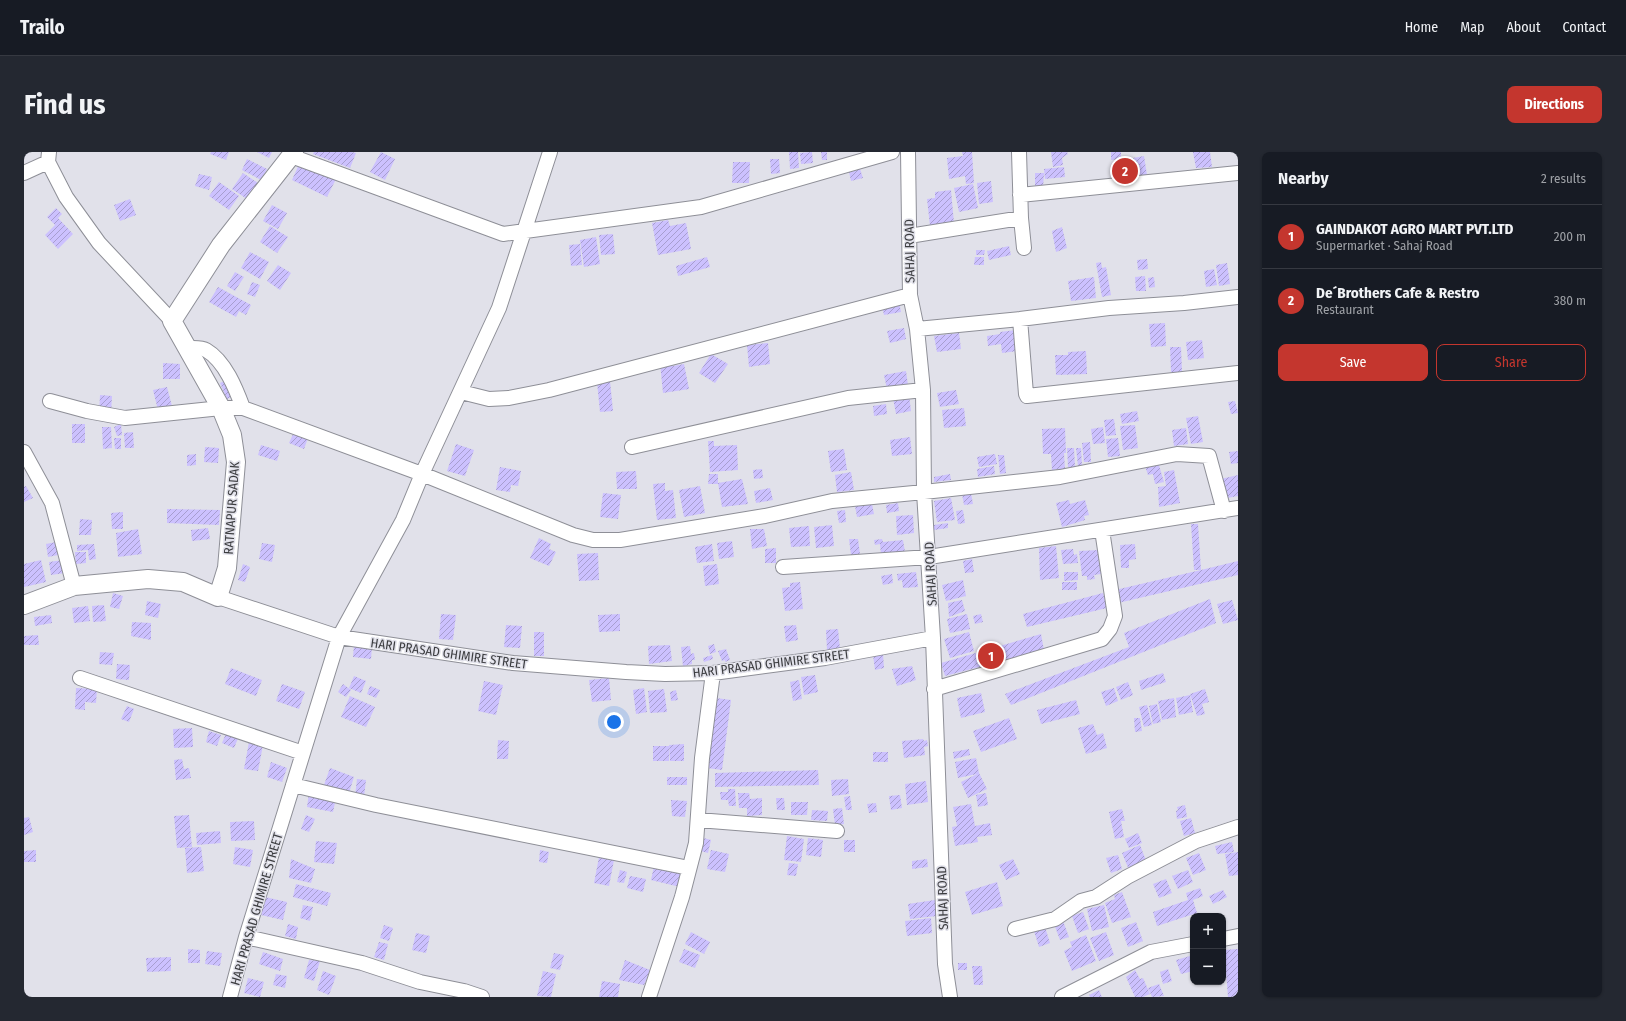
<!DOCTYPE html>
<meta charset="utf-8">
<style>
:root{--surface:#171b24;--page:#242831;--text:#f1f3f6;--muted:#9ea1a6;--line:#363941;--accent:#c4362e}
body{margin:0;font-family:"Fira Sans Condensed",sans-serif;background:var(--page);color:var(--text)}
.controls{position:absolute;right:12px;bottom:12px;display:grid;overflow:hidden;border-radius:8px;box-shadow:0 1px 3px #0004}
.controls button{width:36px;height:36px;display:grid;place-items:center;padding:0;border:0;border-bottom:1px solid var(--line);background:var(--surface);color:var(--text);font:20px sans-serif}
.you{position:absolute;left:590px;top:570px;width:14px;height:14px;margin:-10px;border:3px solid #fff;border-radius:50%;background:#1a73e8;box-shadow:0 0 0 6px #1a73e833}
.badge{display:grid;place-items:center;width:26px;height:26px;border-radius:50%;background:var(--accent);color:#fff;font-size:13px;font-weight:700}
.pin{position:absolute;translate:-50% -50%;border:2px solid #fff;box-shadow:0 1px 4px #0006}
.list{margin:0;padding:0;list-style:none}
h2{display:flex;justify-content:space-between;align-items:center;height:52px;margin:0;padding:0 16px;font-size:17px}
h2 small{font-size:13px;font-weight:400;color:var(--muted)}
.list li{display:grid;grid-template-columns:26px 1fr auto;gap:12px;align-items:center;box-sizing:border-box;height:64px;padding:0 16px;border-top:1px solid var(--line)}
.list b{display:block;font-size:15px;white-space:nowrap}
.list p{margin:0;font-size:13px;white-space:nowrap;color:var(--muted)}
.list em{font-size:13px;font-style:normal;color:var(--muted)}
.actions{display:flex;gap:8px;padding:12px 16px}
.actions a{flex:1;padding:9px 0;border:1px solid var(--accent);border-radius:8px;text-align:center;font-size:14px;color:var(--accent)}
.actions .main{background:var(--accent);color:#fff}
.map{position:relative;flex:none;width:1214px;height:845px;overflow:hidden;border-radius:8px}
header{display:flex;align-items:center;gap:24px;box-sizing:border-box;height:56px;padding:0 20px;background:var(--surface);border-bottom:1px solid var(--line)}
header strong{font-size:19px}
nav{display:flex;gap:22px;margin-inline-start:auto;font-size:14px}
.intro{display:flex;align-items:center;justify-content:space-between;box-sizing:border-box;height:96px;padding:0 24px}
h1{margin:0;font-size:28px}
.button{padding:10px 18px;border-radius:8px;background:var(--accent);color:#fff;font-size:14px;font-weight:700}
main{display:flex;gap:24px;padding:0 24px}
aside{flex:1;background:var(--surface);border-radius:8px;box-shadow:0 1px 3px #0004}
.map>svg:first-child{display:block}
.building{fill:url(#building-hatch)}
.lines{fill:none;stroke-linecap:round;stroke-linejoin:round}
.minor-casing{stroke:#8e8f97;stroke-width:16}
.major-casing{stroke:#8e8f97;stroke-width:20}
.minor{stroke:#fff;stroke-width:14}
.major{stroke:#fff;stroke-width:18}
.labels{text-anchor:middle;stroke-width:3;stroke-linejoin:round;paint-order:stroke}
.street-label{font-size:13px;fill:#3c3d40;stroke:#e1e1ea}
</style>
<header>
<strong>Trailo</strong>
<nav><a>Home</a><a>Map</a><a>About</a><a>Contact</a></nav>
</header>
<div class="intro"><h1>Find us</h1><a class="button">Directions</a></div>
<main>
<div class="map">
<svg width="1214" height="845" viewBox="0 0 1214 845">
<defs>
<pattern id="building-hatch" width="6" height="6" patternUnits="userSpaceOnUse"><rect width="6" height="6" fill="#ccc1fe"/><path d="M-1 1l2-2M0 6l6-6M5 7l2-2" fill="none" stroke="#a79ecf"/></pattern>
</defs>
<rect width="100%" height="100%" fill="#e1e1ea"/>
<path class="building" d="M187,0H205L202,8L186,2Z
M233,0H248L245,6Z
M290,0H328L332,1L326,16L289,2Z
M357,0L371,7L361,28L346,20Z
M765,0H774L775,16L766,17Z
M788,0L789,11L777,12L776,1Z
M797,0H803V8H798Z
M938,0H948L950,31L942,32L941,24L925,27L923,6L939,4Z
M1027,0H1043L1044,2L1038,6L1039,13L1029,15Z
M1087,0H1097V7L1087,8Z
M1169,0H1186L1188,15L1172,16Z
M1120,4L1123,23L1101,25L1098,8Z
M223,7L243,17L237,28L218,18Z
M746,7H755L756,21L747,22Z
M276,10L312,27L303,45L268,28Z
M709,10H726L725,31H708Z
M1040,15L1041,25L1021,27L1020,17Z
M836,17L839,26L827,29L825,20Z
M219,21L234,31L223,47L208,37Z
M1011,21H1020L1019,36H1011Z
M175,22L188,25L185,38L171,34Z
M967,29L969,50L955,52L953,31Z
M195,30L215,44L205,58L185,44Z
M949,32L954,56L935,60L930,36Z
M927,38L930,71L906,74L903,47L911,46V40Z
M106,47L112,63L96,69L90,53Z
M248,53L263,61L254,77L239,69Z
M32,56L38,62L34,66L49,82L34,97L21,83L31,73L23,65Z
M644,68L646,74L662,71L667,97L634,103L628,71Z
M246,74L264,85L253,101L236,90Z
M1038,75L1043,96L1032,100L1028,79Z
M589,82L591,102L577,103L575,83Z
M572,85L576,112L560,115L556,88Z
M556,92L558,113L547,114L545,93Z
M985,94L987,103L965,108L963,99Z
M952,98H961L960,103H952Z
M226,100L245,110L236,127L217,116Z
M683,105L686,115L654,124L652,114Z
M951,105H960V113H950Z
M1123,107L1124,117L1114,118L1113,108Z
M1077,110L1078,116L1082,115L1087,143L1078,145L1072,111Z
M1203,111L1206,132L1195,134L1192,113Z
M254,113L267,121L256,138L243,129Z
M1190,117L1193,133L1182,135L1180,119Z
M211,120L220,125L211,139L203,134Z
M1121,124L1122,139H1112L1111,125Z
M1070,125L1072,146L1047,149L1044,129Z
M1130,125L1131,135L1125,136L1124,126Z
M228,130L236,133L231,145L223,142Z
M194,135L227,153L222,163L215,159L212,165L185,150Z
M875,150L877,160L860,163L858,154Z
M1141,171L1142,194L1127,195L1125,172Z
M880,176L882,187L866,191L863,179Z
M992,178L994,199L978,201L977,192L964,194L963,184L976,182V180Z
M935,181L937,197L913,200L910,184Z
M1178,188L1180,206L1164,208L1162,190Z
M744,191L746,212L725,215L723,193Z
M1146,195H1157L1158,220H1147Z
M1062,199L1063,222L1032,223L1031,203H1044V200Z
M687,202L704,212L691,231L675,221Z
M647,208L649,214L660,212L665,237L639,241L636,211Z
M139,211L156,212V227H139Z
M882,219L884,233L863,237L860,223Z
M205,227L212,243L203,247L196,231Z
M586,229L589,259L576,260L573,230Z
M143,235L148,254L134,258L129,238Z
M932,238L935,252L916,255L913,241Z
M76,243L88,244L87,262H75Z
M885,243L887,259L872,262L869,246Z
M1211,249L1214,261L1207,262L1204,250Z
M862,252L863,262L850,264L849,254Z
M940,256L942,274L920,276L918,258Z
M1113,259L1115,269L1098,272L1096,262Z
M1174,264L1179,290L1167,292L1162,266Z
M1090,267L1092,283L1082,284L1080,268Z
M48,272H61V291H48Z
M97,272L98,283L93,284L90,275Z
M1111,273L1114,296L1099,298L1096,274Z
M78,275H87L88,296L79,297Z
M1079,275L1081,291L1069,292L1067,277Z
M1041,276L1042,301H1040L1041,317L1028,318L1027,302H1019L1018,277Z
M1162,276L1164,292L1150,294L1148,278Z
M109,280L110,296H101L100,281Z
M270,280L284,286L280,297L265,291Z
M886,285L888,302L868,304L866,288Z
M90,286H97V297H91Z
M1094,286L1096,304L1084,305L1082,287Z
M684,289H690V294L713,293L714,318L686,320Z
M1066,290L1067,310H1060L1058,291Z
M432,292L450,298L441,324L423,319Z
M237,293L256,299L253,309L234,303Z
M181,295L195,296L194,311L180,310Z
M1043,296H1050L1051,315H1044Z
M1052,296H1057L1058,314H1054Z
M820,297L823,318L807,320L804,299Z
M1214,299V311L1207,312L1205,300Z
M172,302V313L163,314V303Z
M971,302L973,312L955,315L953,305Z
M974,303H980L982,321L976,322Z
M1134,310L1140,330L1131,332L1129,322L1124,323L1121,314Z
M970,314L971,322L954,325L953,317Z
M476,315L497,319L494,334L487,333L486,340L472,338Z
M738,317L739,326L730,327L729,318Z
M1150,318L1156,351L1135,355L1134,335L1142,334L1140,320Z
M612,319L613,337H593L592,320Z
M827,320L830,338L813,340L811,323Z
M685,322H694V332H684Z
M926,322L927,328L910,330V325Z
M1214,323V344L1203,346L1197,327Z
M718,327L724,352L698,355L694,331Z
M641,331V339L649,338L652,366L633,368L629,332Z
M2,334L9,346L0,350V335Z
M676,334L681,361L660,365L655,338Z
M746,336L749,348L732,351L730,339Z
M579,341L597,343L594,367L576,365Z
M947,341L949,352L940,353L938,342Z
M927,346L931,368L913,370L910,349Z
M1045,348L1046,352L1061,348L1065,363L1060,364L1061,368L1038,375L1032,351Z
M874,351L875,359L863,361L862,353Z
M848,352L850,362L833,365L831,354Z
M143,357L196,358L195,373L143,371Z
M821,358L822,370L815,371L813,359Z
M939,358L941,371L934,372L932,359Z
M99,360V377H88L87,361Z
M889,363L890,381L873,383L872,364Z
M56,367L68,368L67,383H55Z
M924,371V376L910,378V373Z
M1167,372H1174L1177,418L1214,409V423L1094,451L1091,438L1177,418H1170Z
M808,373L810,394L792,396L790,375Z
M785,374L786,394L767,395L765,376Z
M184,376L186,387L168,389L167,378Z
M114,377L118,402L94,405L92,381Z
M726,377H740L743,394L728,397Z
M515,386L527,392L525,397L532,400L525,414L506,406Z
M825,387H834L836,402L827,403Z
M858,387L859,390L879,388L881,400L857,403L856,392L851,393L850,388Z
M708,389L710,405L695,407L693,391Z
M32,390L34,403L24,405L22,392Z
M238,391L251,393L248,410L235,407Z
M70,392L72,407L65,408L64,398L53,399V393Z
M688,392L690,409L673,411L671,395Z
M1111,392L1112,407L1105,408V416H1097L1096,393Z
M1032,394L1035,426L1016,428L1015,396Z
M752,396V411H741V397Z
M1049,397L1050,403L1053,402L1054,411L1039,412L1037,398Z
M1075,398L1077,422L1070,423L1071,427L1063,428V424H1058L1055,399Z
M51,400H62V411L52,412Z
M574,401L575,428L555,429L553,402Z
M948,407L950,420L941,421L939,409Z
M17,408L22,430L0,435V412Z
M39,408L41,421L27,423L25,410Z
M219,412L226,415L221,430L214,428Z
M693,412L695,432L681,434L679,414Z
M892,420L894,435L879,436L878,428L874,429L873,422Z
M1040,420H1054V428L1040,429Z
M868,422L869,431L859,433L857,424Z
M939,428L942,444L922,449L918,433Z
M776,430L779,457L761,459L758,436L766,435V431Z
M1038,430H1053V438H1038Z
M89,441L99,444L95,457L86,455Z
M1079,441L1083,456L1003,475L999,462Z
M1186,447L1192,471L987,553L981,542L1105,495L1100,481Z
M938,448L941,459L925,465L924,451Z
M1208,448L1214,468L1199,472L1193,452Z
M123,449L137,452L134,466L121,463Z
M80,453L82,469L69,470L68,454Z
M64,454L66,469L50,471L48,456Z
M417,462L432,463L429,488L415,487Z
M596,462V479L575,480L574,463Z
M943,462L946,477L926,481L923,467Z
M957,462L959,470L951,472L949,464Z
M27,463L28,471L11,474L10,465Z
M108,470L127,471V488L107,484Z
M482,473L498,474L496,496L480,495Z
M772,473L774,488L762,490L760,474Z
M814,477L816,497L803,498L802,478Z
M510,480H520V504H510Z
M945,480L950,499L926,506L920,487Z
M1017,482L1020,498L921,524L917,511Z
M14,483L15,493H0V484Z
M690,492L692,500L686,502L684,494Z
M330,493L348,495L347,507L329,505Z
M646,493L648,509L625,512L624,494Z
M666,494L667,502L670,501L671,508H668V512L659,514L657,495Z
M702,497L706,508L701,510V508L698,509L694,499Z
M76,500L90,501L88,513L75,512Z
M859,502L860,516L851,518L849,503Z
M688,503L689,507L680,510L679,506Z
M93,512L106,513L105,528L92,527Z
M888,514L892,528L873,534L868,517Z
M207,516L238,528L232,544L201,532Z
M1139,521L1142,530L1117,538L1115,529Z
M791,523L794,540L780,543L777,525Z
M330,524L342,529L337,541L325,536Z
M585,526L587,548L568,550L565,528Z
M775,528L778,547L769,549L766,530Z
M460,529L479,533L472,563L454,559Z
M1104,530L1109,543L1097,548L1092,535Z
M258,532L281,540L275,557L252,549Z
M319,532L327,538L322,545L314,540Z
M346,534L356,538L352,546L343,542Z
M52,536L73,537L72,551L61,550V558L51,557Z
M620,536L623,560L612,562L609,538Z
M1090,536L1094,549L1082,554L1077,540Z
M640,537L643,560L626,561L624,539Z
M1181,537L1185,550L1178,552L1181,562L1173,564L1166,542Z
M652,538L654,548L647,549L646,540Z
M957,541L961,560L937,566L933,546Z
M1166,543L1169,560L1155,563L1152,546Z
M326,544L351,555L342,575L317,565Z
M692,546L707,548L698,618L683,616Z
M1150,546L1152,565L1138,568L1134,549Z
M1052,548L1056,562L1017,572L1013,558Z
M1133,552L1137,570L1129,572L1125,554Z
M1123,553L1128,573L1120,575L1115,555Z
M103,554L110,557L105,570L97,567Z
M985,566L993,587L957,600L949,579Z
M1110,566H1116L1118,579L1111,580Z
M1069,572L1073,583L1079,581L1083,596L1062,602L1054,576Z
M168,576L169,595L150,596L149,577Z
M185,579L197,583L193,594L182,590Z
M203,579L215,584L210,596L198,591Z
M899,587L900,589L903,588L904,594L900,595L901,603L880,606L878,589Z
M474,588L485,589L484,607H473Z
M225,590L239,593L234,619L220,617Z
M660,592V609H646L645,593Z
M629,594H645V609H629Z
M945,597L946,603L930,607L929,600Z
M849,600H864V610H849Z
M952,606L955,621L963,637L944,646L937,630L953,622L934,626L931,610Z
M158,607L160,617L165,616L167,626L152,628L150,608Z
M247,610L263,616L258,630L243,625Z
M306,616L330,625L325,641L300,633Z
M794,618L795,633L691,635V621Z
M643,625H663V633H643Z
M333,627L342,628L340,645L331,644Z
M824,627L825,642L808,644L807,628Z
M902,629L904,650L883,653L881,632Z
M704,637H711L712,654H705L704,648H697L696,640H704Z
M285,641L312,646L309,660L283,655Z
M714,641H725L726,647L738,646V663L723,664V656H715Z
M962,641L964,653L954,655L952,643Z
M876,643L878,656L867,658L865,644Z
M826,644L828,658H822L820,645Z
M752,646H760L761,658H753Z
M647,648L663,649L661,665L648,664Z
M767,650H784L783,663H767Z
M852,651L853,660L845,661L843,652Z
M947,652L951,674L966,671L968,683L953,685L954,690L931,694L928,675L933,674L929,655Z
M1161,653L1163,665L1153,667L1152,659L1154,658L1153,655Z
M818,656L820,672L811,673L809,657Z
M1098,657L1101,669H1097L1100,685L1091,687L1085,660Z
M788,658L804,659L803,669L787,668Z
M165,663L168,695L153,696L150,664Z
M282,663L291,667L285,680L277,677Z
M5,665L9,680L0,683V666Z
M1167,666L1171,681L1160,684L1156,669Z
M230,669L231,688L207,689L206,670Z
M196,679L197,691L173,693L172,681Z
M1114,681L1118,691L1105,696L1101,687Z
M763,684L780,687L777,710L760,708Z
M676,685L687,688L684,701L673,698Z
M784,686L799,688L797,705L782,703Z
M820,688H831V700H820Z
M292,689L313,691L310,712L290,710Z
M1208,690L1210,700L1193,702L1191,694Z
M1116,693L1123,711L1105,718L1098,701Z
M177,695L180,719L163,721L161,696Z
M211,695L229,698L226,715L209,712Z
M12,698V710H0V699Z
M516,698L525,700L523,711L515,710Z
M687,698L705,702L701,720L683,717Z
M1214,700V723L1205,724L1201,702Z
M1175,701L1182,718L1169,723L1162,706Z
M1094,703L1098,717L1087,721L1082,706Z
M575,705L590,708L585,734L570,731Z
M267,707L291,717L287,731L265,726Z
M903,707L904,715L888,717V709Z
M989,707L996,722L982,728L975,713Z
M765,711L774,712L772,724L763,723Z
M630,714L659,721L656,735L627,728Z
M596,718L603,720L600,731L593,730Z
M1164,718L1169,730L1154,737L1148,724Z
M606,724L622,727L619,740L603,736Z
M1142,727L1148,741L1135,746L1129,732Z
M973,730L979,754L948,763L941,740Z
M272,732L307,741L303,754L269,745Z
M1176,736L1179,744L1169,748L1173,761L1133,774L1129,760L1164,748L1162,741Z
M1199,738L1203,745L1189,752L1185,744Z
M1098,740L1107,765L1088,771L1081,751L1091,747L1090,743Z
M241,745L263,750L259,768L237,763Z
M911,748L913,764L886,767L884,752Z
M279,753L289,755L286,769L276,766Z
M1080,753L1085,775L1068,779L1063,757Z
M1059,760L1065,777L1054,781L1048,764Z
M907,766L908,781L883,784L881,769Z
M1039,769L1045,785L1036,788L1030,772Z
M1112,770L1119,789L1104,795L1097,776Z
M264,772L274,775L272,787L261,784Z
M360,773L369,776L365,789L356,786Z
M1021,775L1026,791L1015,795L1010,779Z
M667,780L686,790L680,802L661,792Z
M1082,780L1090,803L1075,809L1066,786Z
M392,781L406,784L402,801L388,798Z
M1062,783L1072,809L1048,819L1040,799L1048,795L1046,790Z
M355,790L364,792L360,808L350,805Z
M1199,794L1200,798L1214,797V845H1204L1201,808V818H1199Z
M164,797L176,798V811H164Z
M660,797L676,803L671,816L655,810Z
M183,799L198,801L196,814L181,812Z
M239,800L259,807L256,819L235,812Z
M530,801L540,803L536,818L526,816Z
M1166,804L1169,819L1157,822L1152,808Z
M147,805V819L123,820L122,806Z
M285,808L296,809L290,829L280,826Z
M601,808L626,818L620,833L595,828Z
M934,811H943V818H934Z
M948,814H958L959,833H950Z
M1144,817L1148,829L1139,832L1136,820Z
M1111,818L1116,827L1119,826L1126,842L1119,845H1111L1102,825Z
M299,819L312,824L305,843L293,838Z
M519,819L532,822L527,845L513,844Z
M252,822L263,824L261,836L249,833Z
M224,826L240,830L236,845L220,841Z
M578,829L596,832L594,845H575Z
M1135,832L1140,844L1128,845L1124,836Z
M1075,838L1078,845H1066L1065,843Z"/>
<g class="lines">
<g class="minor-casing">
<path id="minor" d="M25,0L24,10L42,45L75,91L148,169
M884,0L886,143L893,177L899,238L900,340L909,486L921,812L926,845
M995,0L997,66L1000,96
M267,4L479,82L677,55L868,0
M0,21L24,10
M996,43L1214,21
M885,84L997,66
M996,167L1002,242L1003,244L1214,221
M893,177L996,167L1085,156L1160,151L1214,145
M163,196C169,196 177,195 182,198C201,209 212,237 219,256
M437,240L465,247L485,246L525,238L886,143
M26,249L63,259L101,266L197,256H219L398,322L549,383L569,388H596L741,364L808,349L900,340L1036,325L1153,302L1185,304L1200,359
M608,295L824,246L899,238
M0,300L28,351L50,434
M759,415L905,405L1214,356
M194,445L315,485L489,511L602,520L641,522L689,521L801,506L909,486
M56,526L279,601
M910,537L1078,487L1086,477L1091,464L1078,378
M269,633L352,653L665,716
M674,668L813,679
M991,777L1031,767L1057,749L1072,745L1103,725L1172,689L1214,675
M222,785L338,811L396,830L440,839L458,845
M1199,787L1214,784
M206,845L222,785L315,485L379,368L398,322L475,156L526,0
M625,845L658,745L672,691L678,606L689,521
M1038,845L1127,800L1169,792"/>
</g>
<g class="major-casing">
<path id="major" d="M0,453L50,434L124,427L159,430L194,445L203,416L212,310L208,283L197,256L148,169L197,93L270,0"/>
</g>
<use href="#minor" class="minor"/>
<use href="#major" class="major"/>
</g>
<g class="labels">
<g class="street-label">
<text transform="translate(885 99) rotate(-91)" y="5">SAHAJ ROAD</text>
<text transform="translate(207 356) rotate(-86)" y="5">RATNAPUR SADAK</text>
<text transform="translate(906 422) rotate(-93)" y="5">SAHAJ ROAD</text>
<text transform="translate(425 501) rotate(8)" y="5">HARI PRASAD GHIMIRE STREET</text>
<text transform="translate(747 511) rotate(-7)" y="5">HARI PRASAD GHIMIRE STREET</text>
<text transform="translate(918 746) rotate(-92)" y="5">SAHAJ ROAD</text>
<text transform="translate(232 757) rotate(-74)" y="5">HARI PRASAD GHIMIRE STREET</text>
</g>
</g>
</svg>
<div class="controls">
<button>+</button>
<button>−</button>
</div>
<div class="you"></div>
<div class="pin badge" style="left:967px;top:504px">1</div>
<div class="pin badge" style="left:1101px;top:19px">2</div>
</div>
<aside>
<h2>Nearby<small>2 results</small></h2>
<ul class="list">
<li><span class="badge">1</span><div><b>GAINDAKOT AGRO MART PVT.LTD</b><p>Supermarket · Sahaj Road</p></div><em>200 m</em></li>
<li><span class="badge">2</span><div><b>De´Brothers Cafe &amp; Restro</b><p>Restaurant</p></div><em>380 m</em></li>
</ul>
<div class="actions"><a class="main">Save</a><a>Share</a></div>
</aside>
</main>
